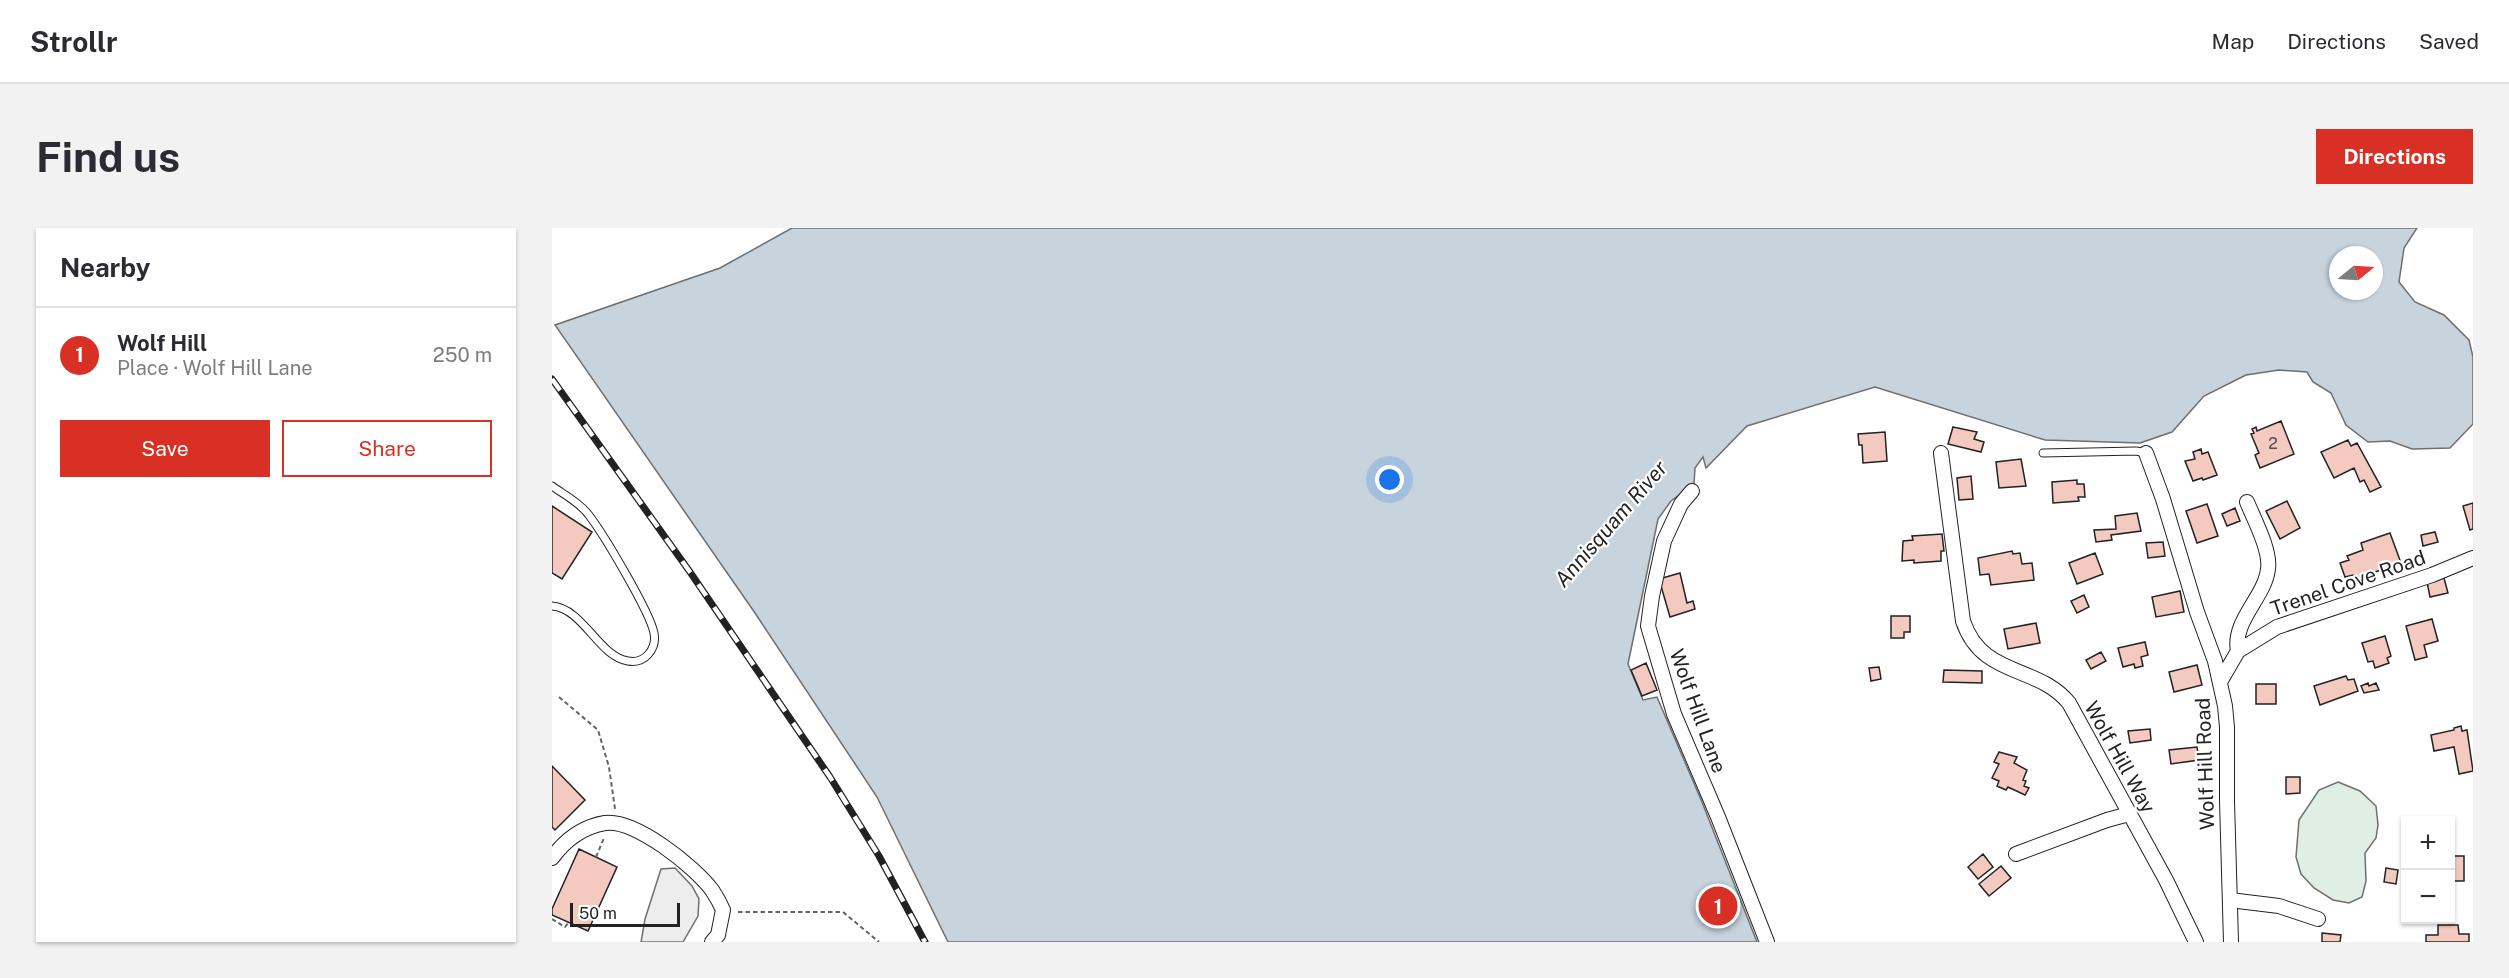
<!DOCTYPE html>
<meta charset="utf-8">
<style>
:root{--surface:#fff;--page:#f2f2f3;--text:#2b2b33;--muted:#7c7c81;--line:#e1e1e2;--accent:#d93025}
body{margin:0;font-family:"Public Sans",sans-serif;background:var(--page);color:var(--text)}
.controls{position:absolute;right:18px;bottom:18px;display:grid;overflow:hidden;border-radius:0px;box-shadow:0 2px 4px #0004}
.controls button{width:54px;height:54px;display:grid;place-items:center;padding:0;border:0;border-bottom:2px solid var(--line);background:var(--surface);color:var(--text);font:30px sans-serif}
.compass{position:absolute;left:1777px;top:18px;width:54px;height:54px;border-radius:50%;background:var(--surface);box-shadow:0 2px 4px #0004;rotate:72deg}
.scale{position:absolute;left:18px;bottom:15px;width:110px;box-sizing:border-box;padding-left:6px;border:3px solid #222;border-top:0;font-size:16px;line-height:21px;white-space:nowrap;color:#222;-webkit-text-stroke:4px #fff;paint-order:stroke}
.you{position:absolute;left:838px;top:252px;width:21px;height:21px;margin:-15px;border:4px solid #fff;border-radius:50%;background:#1a73e8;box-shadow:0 0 0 9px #1a73e833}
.badge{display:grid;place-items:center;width:39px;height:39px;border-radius:50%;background:var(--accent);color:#fff;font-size:20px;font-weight:700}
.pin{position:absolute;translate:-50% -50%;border:3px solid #fff;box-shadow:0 2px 6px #0006}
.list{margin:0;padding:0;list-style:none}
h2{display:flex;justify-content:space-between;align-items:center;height:78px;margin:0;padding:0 24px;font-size:26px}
h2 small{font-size:20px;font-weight:400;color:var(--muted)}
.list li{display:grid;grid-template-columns:39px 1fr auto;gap:18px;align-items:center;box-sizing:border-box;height:96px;padding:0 24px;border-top:2px solid var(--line)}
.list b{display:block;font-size:22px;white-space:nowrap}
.list p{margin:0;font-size:20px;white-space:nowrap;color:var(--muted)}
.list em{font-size:20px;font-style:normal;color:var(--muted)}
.actions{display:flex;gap:12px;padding:18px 24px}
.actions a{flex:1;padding:14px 0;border:2px solid var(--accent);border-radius:0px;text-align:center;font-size:21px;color:var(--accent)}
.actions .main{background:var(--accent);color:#fff}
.map{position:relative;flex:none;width:1921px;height:714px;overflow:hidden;border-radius:0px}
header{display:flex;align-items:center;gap:36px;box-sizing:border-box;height:84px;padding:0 30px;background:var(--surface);border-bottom:2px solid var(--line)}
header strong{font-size:28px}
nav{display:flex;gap:33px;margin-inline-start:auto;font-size:21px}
.intro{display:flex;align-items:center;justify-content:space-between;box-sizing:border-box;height:144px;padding:0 36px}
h1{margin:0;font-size:42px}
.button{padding:15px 27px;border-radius:0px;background:var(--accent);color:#fff;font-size:21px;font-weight:700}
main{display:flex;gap:36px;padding:0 36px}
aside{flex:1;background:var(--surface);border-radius:0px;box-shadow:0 2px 4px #0004}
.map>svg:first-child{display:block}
.green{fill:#e0efe3;stroke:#6f6f6f;stroke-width:1.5}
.parking{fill:#ededed;stroke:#6f6f6f;stroke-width:1.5}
.water{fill:#c7d3dd;stroke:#6f6f6f;stroke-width:1.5;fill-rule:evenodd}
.building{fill:#f3c9c0;stroke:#222;stroke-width:1.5}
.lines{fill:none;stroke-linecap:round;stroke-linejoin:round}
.service-casing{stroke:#222;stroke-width:9}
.minor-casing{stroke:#222;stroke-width:16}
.path{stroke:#646464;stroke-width:2;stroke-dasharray:4.5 3;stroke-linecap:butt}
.service{stroke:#fff;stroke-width:7}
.minor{stroke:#fff;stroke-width:14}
.rail-casing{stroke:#222;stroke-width:7}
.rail{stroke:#fff;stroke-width:4.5;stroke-dasharray:14;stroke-linecap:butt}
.labels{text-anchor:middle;stroke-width:4.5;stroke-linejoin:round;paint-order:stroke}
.number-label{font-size:16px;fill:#564c4a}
.street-label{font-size:20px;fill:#222;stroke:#fff}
.water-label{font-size:21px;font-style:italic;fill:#222;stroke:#fff}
</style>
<header>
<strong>Strollr</strong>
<nav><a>Map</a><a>Directions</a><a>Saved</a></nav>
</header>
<div class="intro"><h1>Find us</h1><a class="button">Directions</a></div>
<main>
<aside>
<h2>Nearby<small></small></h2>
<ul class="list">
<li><span class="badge">1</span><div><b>Wolf Hill</b><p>Place · Wolf Hill Lane</p></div><em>250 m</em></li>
</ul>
<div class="actions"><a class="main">Save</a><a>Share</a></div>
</aside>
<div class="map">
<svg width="1921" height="714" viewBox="0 0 1921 714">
<rect width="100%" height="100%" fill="#fff"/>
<path class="green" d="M1786,554L1808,563L1824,578L1826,597L1824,610L1813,625L1814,653L1810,669L1797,675L1781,672L1762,660L1749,646L1744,629L1747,592L1767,562Z"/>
<path class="parking" d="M123,640L140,658L147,671L146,688L131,714H89L93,691L109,641Z"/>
<path class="water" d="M240,0H1865L1852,20L1847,54L1863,74L1892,87L1917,112L1921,129V196L1898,220L1860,221L1838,213L1816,214L1794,197L1779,165L1761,154L1755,144L1727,142L1694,147L1652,168L1620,204L1588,215L1493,212L1323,159L1195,198L1154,240L1151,229L1143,240L1142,256L1119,273L1106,291L1076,436L1091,472L1105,469L1150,574L1205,714H396L325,569L203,385L3,97L168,40ZM1786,27H1822V63H1786Z"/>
<path class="building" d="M1729,193L1742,226L1708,240L1703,227L1707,225L1699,206L1702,205L1700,201L1704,199L1705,203Z
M1401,199L1425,204L1422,211L1432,214L1429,224L1396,216Z
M1333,204L1335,233L1311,235L1310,217H1307L1306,206Z
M1796,212L1799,218L1805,215L1829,259L1818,264L1812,252L1808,254L1802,240L1782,250L1769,224Z
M1649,221L1650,226L1656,224L1665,247L1651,252L1650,250L1641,253L1633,233L1643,231L1641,224Z
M1469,231L1474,258L1447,260L1444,234Z
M1419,248L1421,271L1407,272L1405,250Z
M1525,252V256H1532L1533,269H1526L1527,273L1501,275L1500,254Z
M1735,273L1748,300L1728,311L1714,283Z
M1921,275V301L1918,302L1911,278Z
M1655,276L1666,308L1645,315L1634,283Z
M0,278L40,304L10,351L0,345Z
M1683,280L1688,293L1675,298L1670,286Z
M1585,285L1589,303L1559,307L1560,312L1544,314L1542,302L1564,301L1563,288Z
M1883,304L1886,314L1871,318L1869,307Z
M1838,305L1849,335L1803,351L1801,347L1793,349L1788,335L1797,332L1795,328L1811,322L1809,315Z
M1390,306L1392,323H1389V333L1362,335V332L1350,333L1351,313L1361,312L1360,308Z
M1611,314L1613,328L1596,330L1594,315Z
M1460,323L1461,326L1468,325L1470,336L1480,335L1482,352L1439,357L1437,346L1428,347L1426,330Z
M1543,325L1551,346L1525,356L1517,335Z
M1128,345L1135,375L1141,373L1143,381L1118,389L1107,351Z
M1892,350L1896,365L1878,369L1875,354Z
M1628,363L1632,384L1604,389L1600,369Z
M1532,367L1537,379L1525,385L1519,373Z
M1339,388H1358V404H1352V410H1339Z
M1880,391L1886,413L1872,417L1875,429L1863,432L1854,398Z
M1484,395L1488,415L1456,421L1452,401Z
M1833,408L1839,428L1835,430L1837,435L1823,440L1821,433L1816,434L1810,415Z
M1593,414L1596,427L1589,429L1591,438L1583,440L1582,436L1571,439L1566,420Z
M1549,424L1554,433L1539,441L1534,432Z
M1094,435L1105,462L1090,468L1079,442Z
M1645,437L1650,457L1622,464L1617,444Z
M1327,439L1329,451L1319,453L1317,440Z
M1392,442L1430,443V455L1391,454Z
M1794,448L1796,452L1802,451L1806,463L1768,477L1762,458Z
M1816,455L1817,458L1824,455L1827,462L1812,465L1809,458Z
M1704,456H1724V476H1704Z
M1909,498L1910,503L1915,502L1921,543L1907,546L1902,519L1882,523L1879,507L1902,502V500Z
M1598,501L1599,512L1578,515L1576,503Z
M1645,519L1647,532L1619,536L1617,522Z
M1447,524L1465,529L1462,535L1475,542L1471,552L1474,553L1472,558L1477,560L1473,567L1456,559L1454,562L1445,558L1447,553L1440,550L1447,536L1442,534Z
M0,538L33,572L3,602L0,599Z
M1734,549H1748V565L1734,566Z
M27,621L65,639L36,703L0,687V681Z
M1431,626L1441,639L1426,651L1416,639Z
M1898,628H1912V653H1898Z
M1449,638L1459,650L1437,668L1427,656Z
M1834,640L1846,642L1844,656L1832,654Z
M1886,697H1906L1907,706H1917V714H1874V707H1886Z
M1770,705L1789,707L1788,714H1770Z"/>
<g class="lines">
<g class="service-casing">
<path id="service" d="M1491,225L1584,223L1594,225
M0,258C11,266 27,274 36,286C51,305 98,384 102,405C105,421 93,436 76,433C47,429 31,380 0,378"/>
</g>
<g class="minor-casing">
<path id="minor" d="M1389,225L1411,393C1430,450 1485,436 1517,475L1614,652L1644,714
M1594,225L1611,271L1645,384L1663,433L1673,478L1675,499V573L1679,714
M1140,263L1129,276L1112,313L1100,368L1096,398L1122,486L1166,589L1215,714
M1686,423C1680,393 1713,369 1716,341C1719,323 1702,291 1695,274
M1668,454L1686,423L1725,399L1880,347L1921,330
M1464,626L1555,592L1577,586
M0,630C13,612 30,599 53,595C83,591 142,638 160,662C164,668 168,675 171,682L166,707L160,714
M1678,672L1727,678L1766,691"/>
</g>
<path class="path" d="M7,469L46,502L57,539L63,581
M44,629L52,610
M186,684H291L327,714
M0,691L13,699L17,694"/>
<use href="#service" class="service"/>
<use href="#minor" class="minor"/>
<g class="rail-casing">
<path id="rail" d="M0,151L138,344L278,549L327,628L373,714"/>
</g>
<use href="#rail" class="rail"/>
</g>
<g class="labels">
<g class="number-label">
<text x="1721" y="221">2</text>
</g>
<g class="street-label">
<text transform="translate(1796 355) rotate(-19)" y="7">Trenel Cove Road</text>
<text transform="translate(1146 483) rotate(70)" y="7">Wolf Hill Lane</text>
<text transform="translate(1568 529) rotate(61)" y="7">Wolf Hill Way</text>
<text transform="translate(1653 536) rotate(-92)" y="7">Wolf Hill Road</text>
</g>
<g class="water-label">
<text transform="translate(1059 296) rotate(-49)" y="7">Annisquam River</text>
</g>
</g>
</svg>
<div class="controls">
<button>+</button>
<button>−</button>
</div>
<svg class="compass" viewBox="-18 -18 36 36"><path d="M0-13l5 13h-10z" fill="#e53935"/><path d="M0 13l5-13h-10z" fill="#7c7c81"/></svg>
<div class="scale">50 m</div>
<div class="you"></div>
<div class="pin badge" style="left:1166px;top:678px">1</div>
</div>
</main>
